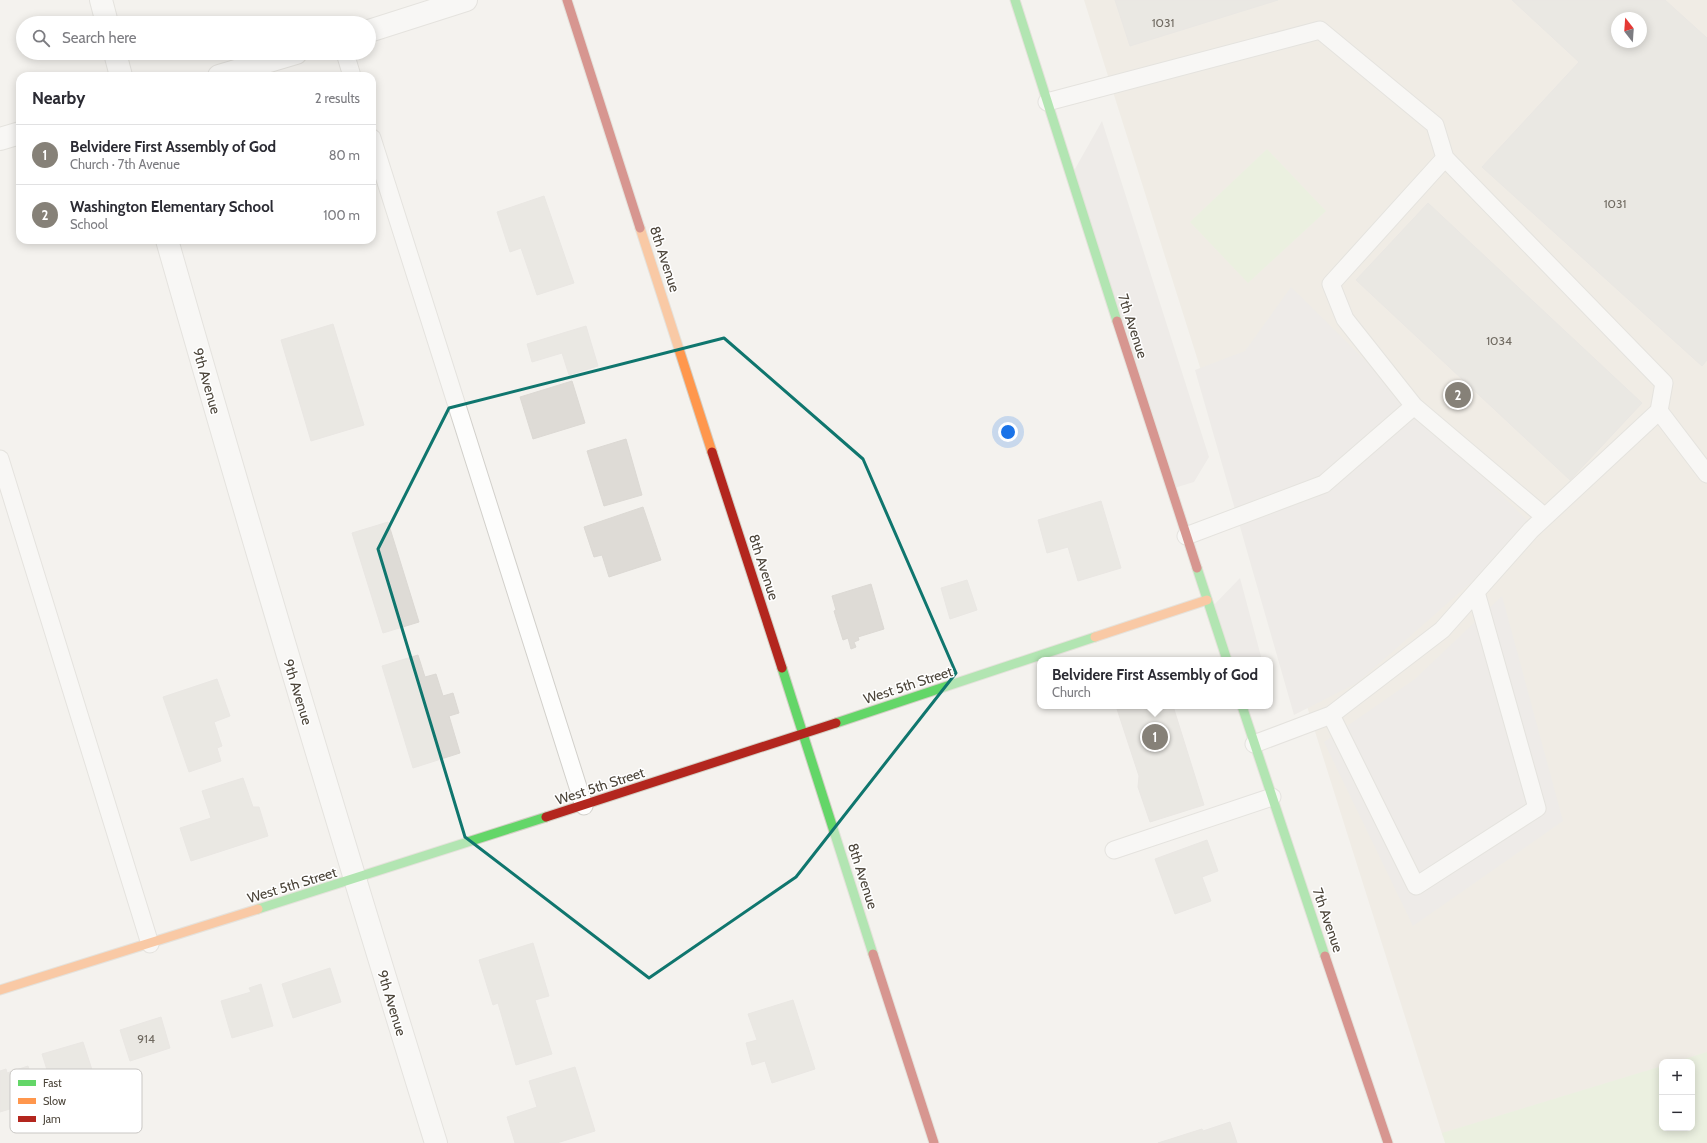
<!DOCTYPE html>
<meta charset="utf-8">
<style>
:root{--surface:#fff;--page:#f7f7f7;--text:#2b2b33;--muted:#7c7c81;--line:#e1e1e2;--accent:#868178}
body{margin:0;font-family:Cabin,sans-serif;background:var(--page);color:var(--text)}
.controls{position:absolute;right:12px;bottom:12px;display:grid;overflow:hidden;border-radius:8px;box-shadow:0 2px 10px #0003}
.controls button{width:36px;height:36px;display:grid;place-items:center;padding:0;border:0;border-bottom:1px solid var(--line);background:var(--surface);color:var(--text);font:20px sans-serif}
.compass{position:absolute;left:1611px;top:12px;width:36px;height:36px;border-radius:50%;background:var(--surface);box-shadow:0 2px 10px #0003;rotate:343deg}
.you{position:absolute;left:1008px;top:432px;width:14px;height:14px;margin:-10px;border:3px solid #fff;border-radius:50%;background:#1a73e8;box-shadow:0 0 0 6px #1a73e833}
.badge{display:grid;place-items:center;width:26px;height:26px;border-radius:50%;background:var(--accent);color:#fff;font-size:13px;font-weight:700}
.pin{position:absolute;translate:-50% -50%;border:2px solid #fff;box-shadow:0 1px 4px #0006}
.popup{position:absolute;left:1037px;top:657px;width:236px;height:52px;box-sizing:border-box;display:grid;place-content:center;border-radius:8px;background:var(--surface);filter:drop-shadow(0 1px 3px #0005);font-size:13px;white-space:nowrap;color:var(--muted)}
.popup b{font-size:15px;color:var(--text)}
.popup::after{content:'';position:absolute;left:50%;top:100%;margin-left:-8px;border:8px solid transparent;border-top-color:var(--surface)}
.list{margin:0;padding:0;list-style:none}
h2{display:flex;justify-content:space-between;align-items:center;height:52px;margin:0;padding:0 16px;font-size:17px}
h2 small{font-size:13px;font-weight:400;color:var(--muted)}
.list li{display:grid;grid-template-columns:26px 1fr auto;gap:12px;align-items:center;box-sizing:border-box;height:60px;padding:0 16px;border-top:1px solid var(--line)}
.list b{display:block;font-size:15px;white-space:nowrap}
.list p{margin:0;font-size:13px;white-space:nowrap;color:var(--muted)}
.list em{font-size:13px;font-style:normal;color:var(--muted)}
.icon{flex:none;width:22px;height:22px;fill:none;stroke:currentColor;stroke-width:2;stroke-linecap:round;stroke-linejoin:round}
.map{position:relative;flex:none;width:1707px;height:1143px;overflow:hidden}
.search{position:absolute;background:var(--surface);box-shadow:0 2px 10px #0003;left:16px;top:16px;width:360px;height:44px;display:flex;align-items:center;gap:10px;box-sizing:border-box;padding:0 14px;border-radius:22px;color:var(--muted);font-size:15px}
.panel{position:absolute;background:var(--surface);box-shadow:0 2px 10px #0003;left:16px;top:72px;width:360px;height:172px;border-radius:12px}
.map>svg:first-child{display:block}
.education{fill:#eae5da;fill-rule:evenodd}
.green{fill:#e1eecf}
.parking{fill:#e6e3df}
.building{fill:#dedbd6;stroke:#dcd9d4;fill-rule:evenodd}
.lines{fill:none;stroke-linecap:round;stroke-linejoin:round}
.lane-casing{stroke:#d2d0cb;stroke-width:19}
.street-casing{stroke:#d2d0cb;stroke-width:24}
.fast-casing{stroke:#d3cfc5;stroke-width:11}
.slow-casing{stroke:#d3cfc5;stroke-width:11}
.jam-casing{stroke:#d3cfc5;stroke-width:11}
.lane{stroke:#fdfdfc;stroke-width:17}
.street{stroke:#fdfdfc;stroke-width:22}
.fast{stroke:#63d668;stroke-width:9}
.slow{stroke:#ff974d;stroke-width:9}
.jam{stroke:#b3261e;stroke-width:9}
.marked{fill:none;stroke:#0f766e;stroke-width:3;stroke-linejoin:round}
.labels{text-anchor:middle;stroke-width:3;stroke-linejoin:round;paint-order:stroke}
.number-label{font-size:12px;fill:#706a61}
.street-label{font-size:14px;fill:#4b4439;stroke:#fff}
.key{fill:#fff;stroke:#c9c7c4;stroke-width:1}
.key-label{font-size:11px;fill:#4b4439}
</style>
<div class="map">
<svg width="1707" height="1143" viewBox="0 0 1707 1143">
<rect width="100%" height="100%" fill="#f4f2ee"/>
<path class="education" d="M1084,0H1707V1054L1682,1062H1662V1068L1443,1137ZM1617,18H1641V42H1617Z"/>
<path class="green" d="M1267,149L1326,211L1248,283L1190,222Z
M1707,1052V1143H1445L1442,1133L1662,1066V1128H1692V1062H1675Z"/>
<path class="parking" d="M1102,121L1209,457L1194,482L1171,489L1071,176Z
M1291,287L1534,527L1357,683L1294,715L1195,370L1245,351Z
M1240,578L1262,660H1227L1210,609Z
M1502,596L1563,821L1413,926L1324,742L1415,679Z"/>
<path class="building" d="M1115,0H1278L1130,46Z
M1512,0H1665L1707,38V360L1702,366L1482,167L1579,62ZM1617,18H1641V42H1617Z
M544,196L574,283L537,295L521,248L510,252L497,212Z
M1428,203L1642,403L1570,480L1356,280Z
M333,324L364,425L311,441L281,340Z
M586,326L598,366L569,375L562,353L532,362L527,344Z
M572,381L585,423L533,439L520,397Z
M626,439L642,495L604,506L587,451Z
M1101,501L1121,568L1078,581L1068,547L1047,553L1038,520Z
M643,507L661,560L609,577L602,555L594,557L584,527Z
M388,522L419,622L383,633L352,533Z
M967,580L977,610L950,619L941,588Z
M871,584L884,629L858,637L859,640L854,642L856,647L851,649L848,638L843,640L834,611L836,610L832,596Z
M418,655L425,677L436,674L443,696L453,693L459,713L449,716L460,753L413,768L382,666Z
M217,679L230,716L214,722L222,746L217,748L221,761L189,772L163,697Z
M1116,706H1173L1204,805L1150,822L1138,787L1139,776Z
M243,778L253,807H259L268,836L191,861L180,828L211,818L202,791Z
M1207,840L1218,871L1202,877L1211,901L1175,914L1155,859Z
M533,943L549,996L535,1000L552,1054L516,1065L498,1003L493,1005L479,960Z
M330,968L341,1002L293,1018L282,984Z
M261,984L273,1026L232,1038L221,1001L251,992L249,988Z
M793,1000L815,1069L772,1083L765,1061L752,1065L746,1043L757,1040L748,1014Z
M161,1017L170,1048L130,1061L120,1030Z
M83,1042L95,1079L54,1092L42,1054Z
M28,1066L39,1100L0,1112V1071L6,1069L7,1073Z
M575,1067L595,1131L557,1143H515L507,1117L537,1107L529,1081Z
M1230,1122L1237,1143H1158L1202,1129L1203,1131Z"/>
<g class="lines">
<g class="lane-casing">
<path id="lane" d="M345,53L352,76
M1047,102L1320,30L1435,125L1445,158L1664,383L1659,411L1531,530L1442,630L1331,715L1254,744
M372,138L584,806
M1414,406L1545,517
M1659,411L1707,474
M0,459L150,944
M1186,536L1324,484L1414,406L1345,319L1331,284L1445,158
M1331,715L1416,886L1537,808L1476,592
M1114,850L1272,797"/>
</g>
<g class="street-casing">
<path id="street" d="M101,0L107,23
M369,31L466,0
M115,53L121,76
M219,76L296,53
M0,139L20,133
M167,240C253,542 343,843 436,1143"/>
</g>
<g class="fast-casing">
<path id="fast" d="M1015,0L1117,321
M1197,568L1227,660
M782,668L873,954
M1242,706L1325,956
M836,723L1095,637
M258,909L546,817"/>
</g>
<g class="slow-casing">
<path id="slow" d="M640,228L712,452
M1095,637L1207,600
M0,990L258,909"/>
</g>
<g class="jam-casing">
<path id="jam" d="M567,0L640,228
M1117,321L1197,568
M712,452L782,668
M546,817L836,723
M873,954L934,1143
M1325,956L1388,1143"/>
</g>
<use href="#lane" class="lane"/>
<use href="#street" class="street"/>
<use href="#fast" class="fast"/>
<use href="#slow" class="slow"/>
<use href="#jam" class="jam"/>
</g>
<path d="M0 0H1707V1143H0ZM724,338L863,459L956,673L796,877L649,978L465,837L378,549L449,408Z" fill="#f4f2ee" fill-opacity=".55" fill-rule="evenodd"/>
<path class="marked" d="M724,338L863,459L956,673L796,877L649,978L465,837L378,549L449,408Z"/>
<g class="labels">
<g class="number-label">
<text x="1163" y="27">1031</text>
<text x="1615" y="208">1031</text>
<text x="1499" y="345">1034</text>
<text x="146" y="1043">914</text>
</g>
<g class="street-label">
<text transform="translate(665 259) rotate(72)" y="5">8th Avenue</text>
<text transform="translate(1133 326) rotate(72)" y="5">7th Avenue</text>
<text transform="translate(207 381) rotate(74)" y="5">9th Avenue</text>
<text transform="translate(764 567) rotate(72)" y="5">8th Avenue</text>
<text transform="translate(908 685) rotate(-18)" y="5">West 5th Street</text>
<text transform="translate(298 692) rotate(73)" y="5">9th Avenue</text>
<text transform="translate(600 786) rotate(-18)" y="5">West 5th Street</text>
<text transform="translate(863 876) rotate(72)" y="5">8th Avenue</text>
<text transform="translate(292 885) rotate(-17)" y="5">West 5th Street</text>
<text transform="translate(1328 920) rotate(71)" y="5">7th Avenue</text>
<text transform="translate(392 1003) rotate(73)" y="5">9th Avenue</text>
</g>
</g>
<rect x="10" y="1069" width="132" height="64" rx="6" class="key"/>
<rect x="18" y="1080" width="18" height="6" fill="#63d668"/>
<rect x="18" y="1098" width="18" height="6" fill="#ff974d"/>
<rect x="18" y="1116" width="18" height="6" fill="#b3261e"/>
<g class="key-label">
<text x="43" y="1087">Fast</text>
<text x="43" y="1105">Slow</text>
<text x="43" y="1123">Jam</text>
</g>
</svg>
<div class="controls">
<button>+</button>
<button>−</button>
</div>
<svg class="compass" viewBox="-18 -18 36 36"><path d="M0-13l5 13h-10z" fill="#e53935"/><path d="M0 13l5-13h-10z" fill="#7c7c81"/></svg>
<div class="you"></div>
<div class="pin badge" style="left:1155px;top:737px">1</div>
<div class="popup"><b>Belvidere First Assembly of God</b>Church</div>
<div class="pin badge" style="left:1458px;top:395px">2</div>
<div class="search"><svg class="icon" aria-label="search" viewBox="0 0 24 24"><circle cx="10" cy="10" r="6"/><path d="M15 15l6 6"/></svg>Search here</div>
<section class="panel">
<h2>Nearby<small>2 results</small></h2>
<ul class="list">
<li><span class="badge">1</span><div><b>Belvidere First Assembly of God</b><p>Church · 7th Avenue</p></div><em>80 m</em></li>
<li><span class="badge">2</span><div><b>Washington Elementary School</b><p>School</p></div><em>100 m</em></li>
</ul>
</section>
</div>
